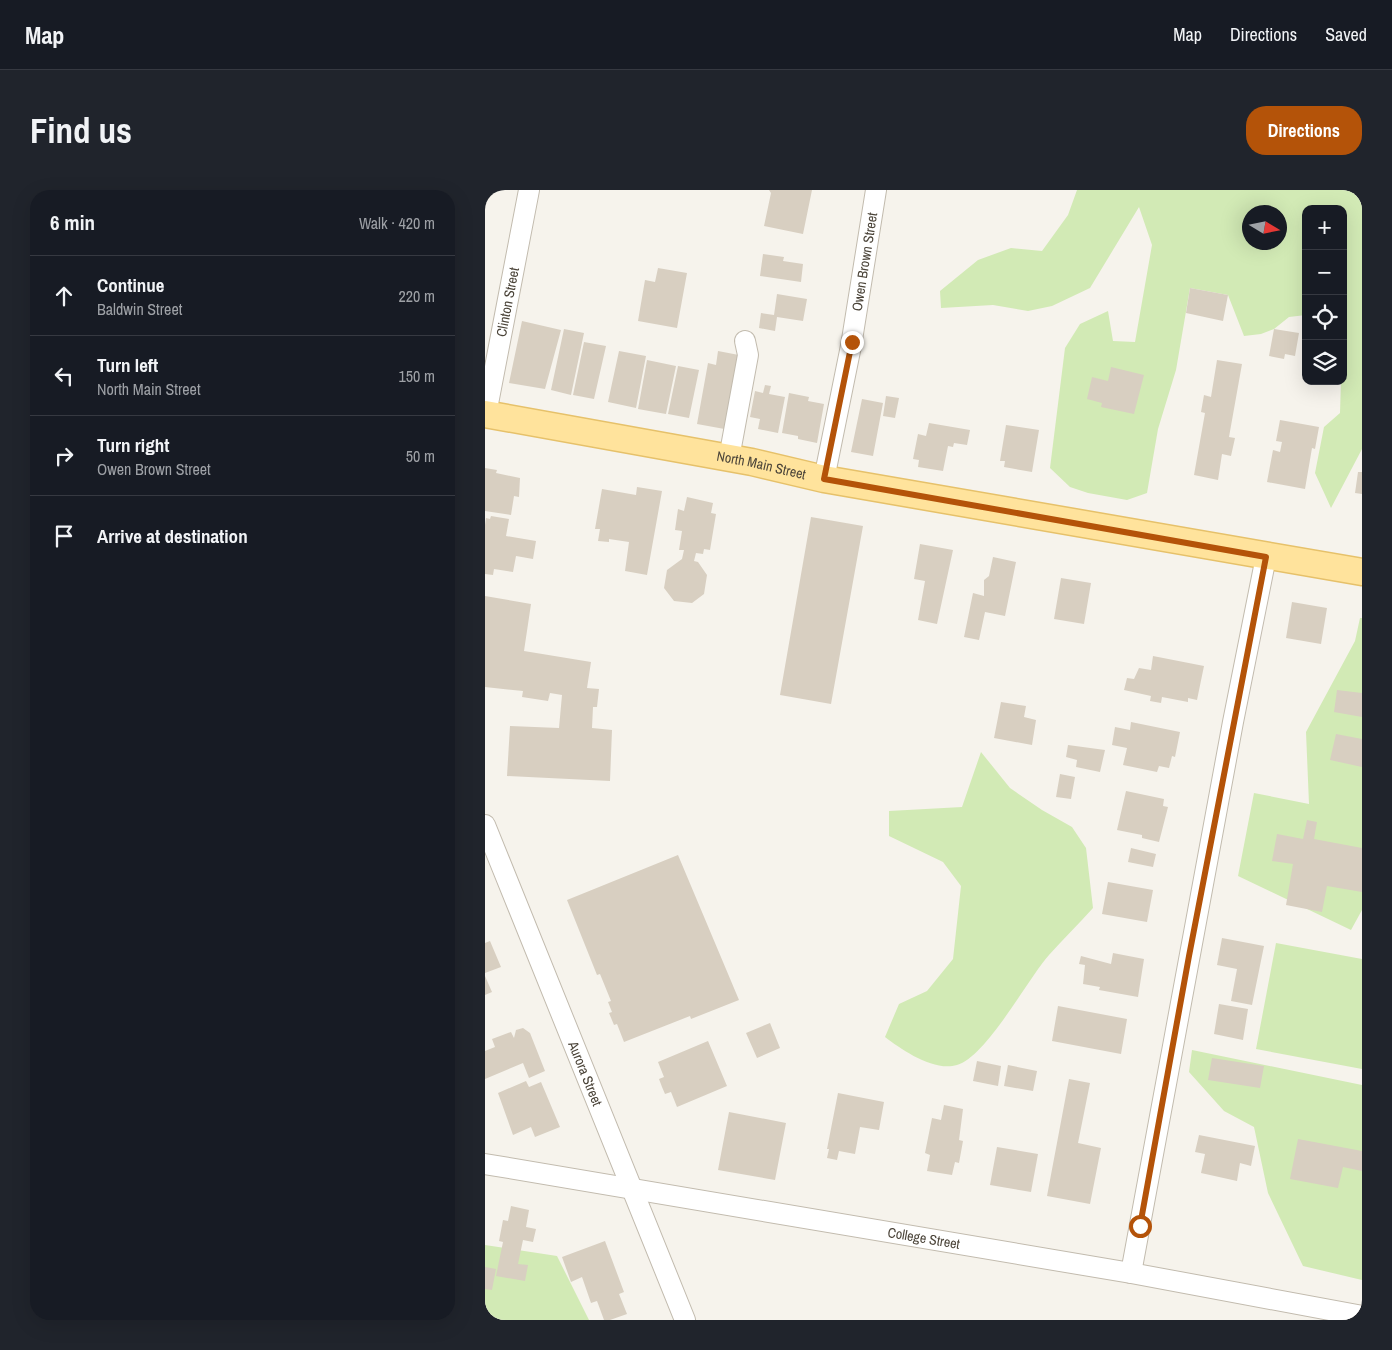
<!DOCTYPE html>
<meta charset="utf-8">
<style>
:root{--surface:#171b24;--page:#20242c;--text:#f1f3f6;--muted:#9ea1a6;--line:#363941;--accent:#b45309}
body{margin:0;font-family:"Archivo Narrow",sans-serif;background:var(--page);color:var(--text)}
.controls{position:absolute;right:15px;top:15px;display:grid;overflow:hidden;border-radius:10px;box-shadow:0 5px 20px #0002}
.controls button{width:45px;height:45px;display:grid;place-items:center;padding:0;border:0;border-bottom:1px solid var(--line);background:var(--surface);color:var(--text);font:25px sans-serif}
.compass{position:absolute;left:757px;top:15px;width:45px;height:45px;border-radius:50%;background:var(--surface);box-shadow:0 5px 20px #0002;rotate:100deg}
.stop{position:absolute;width:15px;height:15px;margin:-11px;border:4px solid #b45309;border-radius:50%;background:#fff}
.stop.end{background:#b45309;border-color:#fff;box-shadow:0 1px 5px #0008}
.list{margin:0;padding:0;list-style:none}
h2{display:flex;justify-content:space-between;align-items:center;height:65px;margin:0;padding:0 20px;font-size:21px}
h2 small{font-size:16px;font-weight:400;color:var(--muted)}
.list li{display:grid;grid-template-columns:32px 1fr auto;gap:15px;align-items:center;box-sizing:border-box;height:80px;padding:0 20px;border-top:1px solid var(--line)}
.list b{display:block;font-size:19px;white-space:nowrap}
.list p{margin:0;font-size:16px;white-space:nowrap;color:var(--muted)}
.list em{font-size:16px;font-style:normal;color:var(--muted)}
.icon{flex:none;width:28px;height:28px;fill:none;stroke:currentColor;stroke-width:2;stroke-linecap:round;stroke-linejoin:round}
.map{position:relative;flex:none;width:877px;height:1130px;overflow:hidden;border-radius:20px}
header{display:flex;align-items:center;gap:30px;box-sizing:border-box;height:70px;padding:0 25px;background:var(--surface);border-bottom:1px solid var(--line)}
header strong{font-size:24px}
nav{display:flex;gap:28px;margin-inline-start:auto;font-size:18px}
.intro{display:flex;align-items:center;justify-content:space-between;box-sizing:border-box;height:120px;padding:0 30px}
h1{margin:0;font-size:35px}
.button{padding:12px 22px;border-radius:20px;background:var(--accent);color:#fff;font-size:18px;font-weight:700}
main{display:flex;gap:30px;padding:0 30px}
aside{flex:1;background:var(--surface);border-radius:20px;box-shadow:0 5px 20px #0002}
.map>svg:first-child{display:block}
.green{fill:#d2eab5;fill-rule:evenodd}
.building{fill:#d8cfc1}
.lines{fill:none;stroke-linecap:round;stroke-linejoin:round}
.minor-casing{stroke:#c2bbae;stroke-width:22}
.major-casing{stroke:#e6c16a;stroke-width:29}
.minor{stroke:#fff;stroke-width:20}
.major{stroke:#ffe39c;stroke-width:26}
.route{stroke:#b45309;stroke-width:6}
.labels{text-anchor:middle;stroke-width:4;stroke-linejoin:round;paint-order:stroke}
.street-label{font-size:14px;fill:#4b4439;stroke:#fff}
</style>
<header>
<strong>Map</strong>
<nav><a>Map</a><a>Directions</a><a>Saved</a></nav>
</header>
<div class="intro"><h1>Find us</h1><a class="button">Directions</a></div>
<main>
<aside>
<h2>6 min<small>Walk · 420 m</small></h2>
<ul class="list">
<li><svg class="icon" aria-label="ahead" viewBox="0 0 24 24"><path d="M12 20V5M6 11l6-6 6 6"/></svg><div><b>Continue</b><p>Baldwin Street</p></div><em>220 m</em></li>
<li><svg class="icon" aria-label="left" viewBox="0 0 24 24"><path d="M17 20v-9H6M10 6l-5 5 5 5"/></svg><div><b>Turn left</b><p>North Main Street</p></div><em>150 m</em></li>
<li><svg class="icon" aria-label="right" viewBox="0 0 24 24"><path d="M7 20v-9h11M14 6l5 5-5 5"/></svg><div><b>Turn right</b><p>Owen Brown Street</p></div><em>50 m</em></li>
<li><svg class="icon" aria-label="arrive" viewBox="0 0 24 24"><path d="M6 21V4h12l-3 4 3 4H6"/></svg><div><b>Arrive at destination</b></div></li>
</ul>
</aside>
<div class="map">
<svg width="877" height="1130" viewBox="0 0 877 1130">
<rect width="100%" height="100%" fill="#f6f3ec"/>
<path class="green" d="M592,0H877V259L846,318L830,283L839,237L855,223L856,191H858V19H821V125L804,127L789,139L776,144L759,146L743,105L705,98L691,180L673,239L662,303L642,310L603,303L585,297L565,278L580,158L595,134L623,121L628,151L650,152L667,55L654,17L605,98L567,116L543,121L508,115L456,118L455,101L493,70L526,58L557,61L583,25ZM764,22H794V52H764Z
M875,428H877V720L866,740L753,686L769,603L824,614L821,542L870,451Z
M496,562L525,598L557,620L587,637L601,658L608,718C594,734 578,749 564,765C542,790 501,867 472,875C449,882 417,860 400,847L414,814L442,801L468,769L476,696L458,672L404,646V621L477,617Z
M791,753L877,769V879L771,859Z
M707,860L877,895V1090L818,1076L783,1003L769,937L739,921L704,882Z
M0,1055L72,1066L104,1130H0Z"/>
<path class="building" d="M284,0H327L318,44L279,36L286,3Z
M278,64L299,67L298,71L318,74L316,92L275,86Z
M173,78L202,83L192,138L153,131L160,90L170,92Z
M705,98L743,105L738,131L701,123Z
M292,104L322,109L318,131L292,127L290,141L274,138L276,123L289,125Z
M37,131L76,140L60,199L24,193Z
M79,139L99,143L86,205L66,200Z
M789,139L814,143L810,166L800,164L799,169L784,166Z
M99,152L121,156L109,209L88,205Z
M134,161L161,166L151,218L123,212Z
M233,161L259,166L245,240L212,234L223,173L231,175Z
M162,170L191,176L181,224L153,219Z
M732,170L757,174L744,247L750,248L746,266L737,264L733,290L709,285L720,223L716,222L719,205L726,207Z
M193,176L214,180L204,228L183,224Z
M626,177L659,185L649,224L616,217L617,213L602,209L607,187L623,191Z
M280,195L286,196L284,204L300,207L293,243L273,239L275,229L265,227L270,201L278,203Z
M304,203L324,207L323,211L339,214L332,253L313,249V246L297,243Z
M401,206L414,208L410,228L398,226Z
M377,209L398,213L388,266L366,262Z
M795,230L834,237L830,259L827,258L820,299L782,292L788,260L795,262L797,252L791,251Z
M444,233L485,240L482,255L469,253L468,257L463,256L458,281L433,277L434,270L428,269L433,244L441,246Z
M521,235L554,240L547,282L519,277L520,271H515Z
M0,278L12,280L11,283L35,288L34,307L29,306L26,325L0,321Z
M873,282H877V304L870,303Z
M152,297L177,301L162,385L140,381L144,352L124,349V352L113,351L115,339H110L117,299L151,305Z
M202,307L228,313L226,323L231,324L225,360L219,359L218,364L211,363L209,371L213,372L222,385L219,404L207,413L189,411L179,398L182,380L197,369L199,360H194L197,341L190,340L193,319L199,321Z
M6,326L24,329L21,346L51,351L48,369L31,366L28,382L9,379L8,385L0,384V335L1,328L5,329Z
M326,327L378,336L346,514L295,505Z
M435,354L468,360L452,434L433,430L440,391L429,389Z
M508,367L531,372L520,426L500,422L494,450L479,447L488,403L499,406V390L504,386Z
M576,388L606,393L599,434L569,429Z
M0,406L46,414L39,461L106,472L102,498L114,499L112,517H108L107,538L127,540L125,591L22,586L25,536L74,538L77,505L65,503L63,511L37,507L38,501L0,497Z
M807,412L842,418L836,454L801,448Z
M668,466L719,476L712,510L703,508V512L677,507L676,513L665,511L666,506L639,500L642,488L649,489L654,478L666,480Z
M852,500L877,503V527L849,522Z
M516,512L541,516L539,527L551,530L547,555L509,548Z
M646,532L695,542L690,567L687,566L684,578L674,576L672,582L638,575L642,558L627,555L630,537L645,540Z
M851,544L877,549V577L845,570Z
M583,555L620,560L615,582L591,577L592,570L581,567Z
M575,584L590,587L586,609L571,607Z
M641,601L679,609L678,616L683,617L674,652L657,648V645L632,640Z
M822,630L832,632L829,649L877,658V702L842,696L837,722L801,715L808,674L787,671L792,644L818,649Z
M646,658L671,664L668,677L643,672Z
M193,665L254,810L206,829L205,826L139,852L132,834L129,835L124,823L127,822L123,812L126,811L115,784L112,785L82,710Z
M623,692L668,700L662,732L617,724Z
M737,748L779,756L767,815L746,811L752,779L732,775Z
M5,751L16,777L0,783V753Z
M628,763L659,769L653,807L614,800L615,797L598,794L600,775L594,774L596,766L626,774Z
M0,786L7,802L0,805Z
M734,814L763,819L758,850L729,844Z
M573,816L642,829L636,864L567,851Z
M285,833L295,858L272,868L261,843Z
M38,838L45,843L60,881L44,888L38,873L0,889V861L10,857L7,849L26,842L29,848L31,840Z
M223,851L242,896L192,917L186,902L180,904L177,897L174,889L179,887L173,872Z
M727,868L779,876L775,898L723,890Z
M492,871L516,876L513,896L488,891Z
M523,875L552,881L548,901L519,896Z
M584,889L605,893L593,953L616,958L605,1014L562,1006Z
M41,891L44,897L56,892L75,937L50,947L46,937L28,945L13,903Z
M353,903L399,912L394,940L375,937L370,964L354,961L352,970L342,968L344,959H342Z
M459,915L478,919L474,950L478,951L474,973L470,972L467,985L442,981L445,965L440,963L447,928L456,930Z
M244,922L301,933L290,990L233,980Z
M714,945L770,956L766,976L755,973L752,991L716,983L720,964L710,962Z
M813,949L877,961V981L858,977L853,998L805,989Z
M512,957L553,964L546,1002L505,995Z
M26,1016L44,1020L41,1037L51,1039L48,1052L38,1050L33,1074L43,1075L40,1091L11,1086L18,1052L14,1051L18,1030L23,1031Z
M120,1051L139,1102L134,1104L142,1124L125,1130H119L112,1111L106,1113L97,1087L86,1092L77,1067Z
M0,1077L11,1079L7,1100L0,1099Z"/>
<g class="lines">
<g class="minor-casing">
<g id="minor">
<path id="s1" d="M1,224L44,0"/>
<path d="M244,268L263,165L260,151"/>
<path id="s2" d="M339,289L366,156L391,0"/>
<path id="s3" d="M0,635L200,1130"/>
<path id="s4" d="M0,974L646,1083L877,1126"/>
<path d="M646,1083L748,532L781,367"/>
</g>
</g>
<g class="major-casing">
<g id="major">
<path id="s5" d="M0,224L267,272L339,289L877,382"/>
</g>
</g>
<use href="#minor" class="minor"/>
<use href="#major" class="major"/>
</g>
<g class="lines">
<path class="route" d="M367,152L339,289L781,367L704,766L655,1036"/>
</g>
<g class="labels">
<g class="street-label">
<text dy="5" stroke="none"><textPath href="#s2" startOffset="221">Owen Brown Street</textPath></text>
<text dy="5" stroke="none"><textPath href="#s1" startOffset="114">Clinton Street</textPath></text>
<text dy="5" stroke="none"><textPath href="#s5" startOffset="281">North Main Street</textPath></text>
<text dy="5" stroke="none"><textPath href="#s3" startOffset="268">Aurora Street</textPath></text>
<text dy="5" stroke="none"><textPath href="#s4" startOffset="445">College Street</textPath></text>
</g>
</g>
</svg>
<div class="controls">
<button>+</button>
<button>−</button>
<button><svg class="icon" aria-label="locate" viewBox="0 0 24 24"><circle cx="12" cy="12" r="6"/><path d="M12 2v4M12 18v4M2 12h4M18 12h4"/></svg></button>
<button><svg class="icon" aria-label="layers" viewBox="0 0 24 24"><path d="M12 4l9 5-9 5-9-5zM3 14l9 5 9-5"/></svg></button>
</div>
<svg class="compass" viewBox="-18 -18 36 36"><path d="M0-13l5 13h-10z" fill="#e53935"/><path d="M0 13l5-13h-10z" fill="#9ea1a6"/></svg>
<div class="stop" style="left:655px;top:1036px"></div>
<div class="stop end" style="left:367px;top:152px"></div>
</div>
</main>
